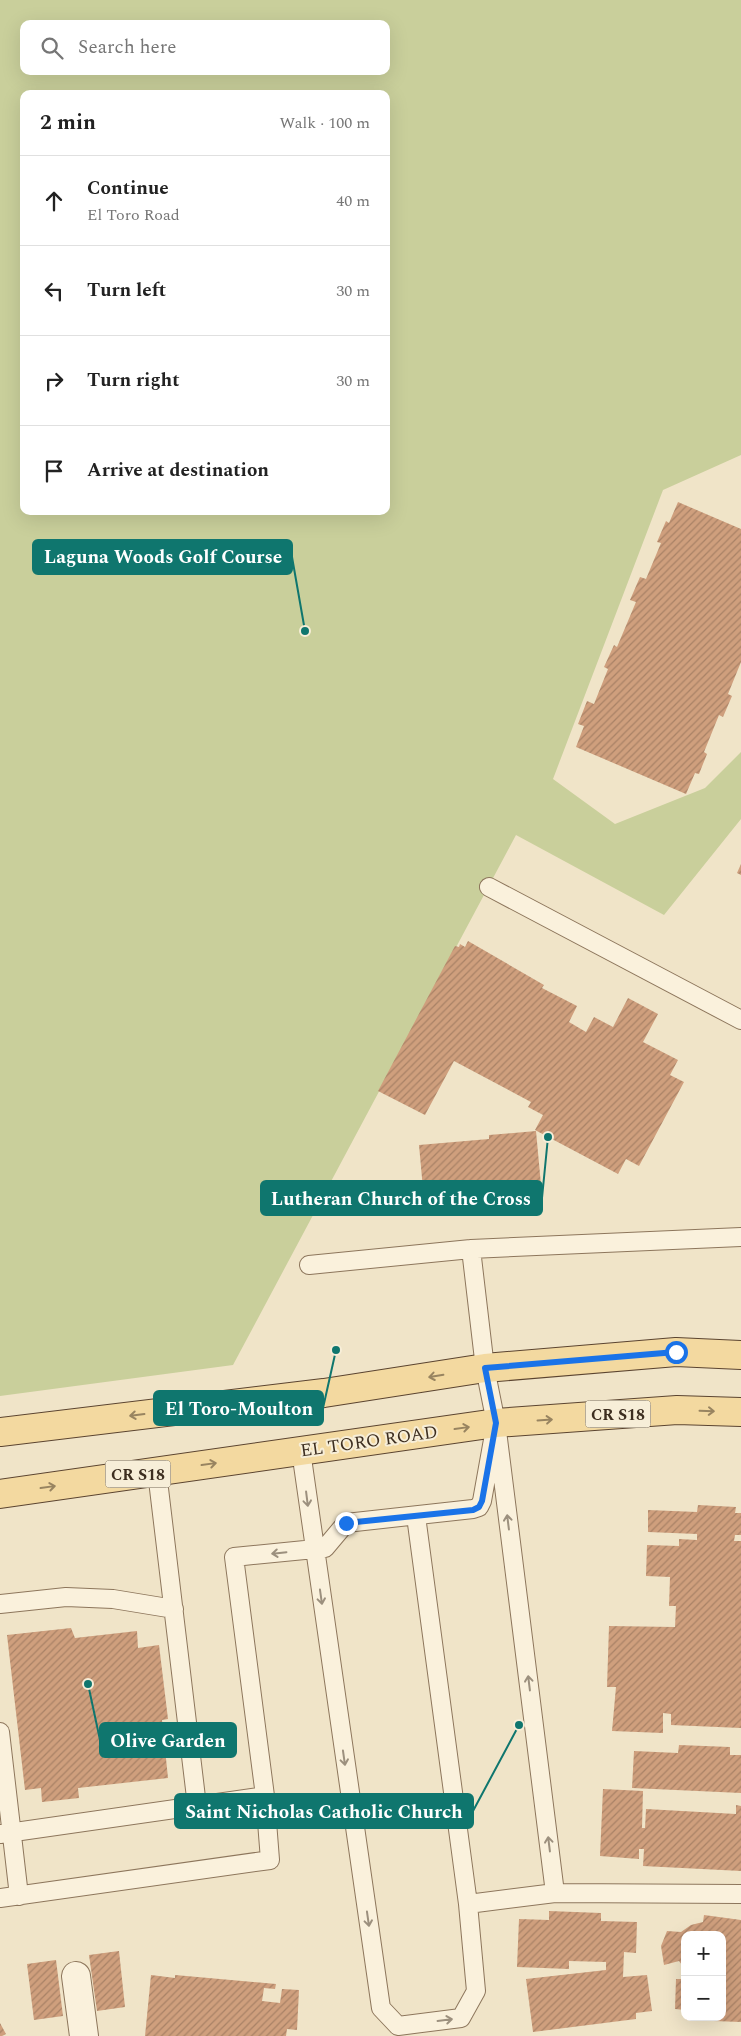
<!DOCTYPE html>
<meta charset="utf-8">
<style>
:root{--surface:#fff;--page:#f6f6f6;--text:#222;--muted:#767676;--line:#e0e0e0}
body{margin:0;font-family:Spectral,serif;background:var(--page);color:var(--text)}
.controls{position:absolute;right:15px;bottom:15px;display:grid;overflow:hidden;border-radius:10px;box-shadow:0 5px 20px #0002}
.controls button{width:45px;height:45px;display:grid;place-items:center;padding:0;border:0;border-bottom:1px solid var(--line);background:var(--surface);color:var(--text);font:25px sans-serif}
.stop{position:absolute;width:15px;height:15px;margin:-11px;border:4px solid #1a73e8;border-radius:50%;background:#fff}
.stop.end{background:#1a73e8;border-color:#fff;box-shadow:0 1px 5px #0008}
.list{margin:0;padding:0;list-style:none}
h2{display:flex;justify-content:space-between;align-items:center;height:65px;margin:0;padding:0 20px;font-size:21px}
h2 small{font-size:16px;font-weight:400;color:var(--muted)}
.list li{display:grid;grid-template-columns:32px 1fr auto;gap:15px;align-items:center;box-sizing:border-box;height:90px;padding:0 20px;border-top:1px solid var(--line)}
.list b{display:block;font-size:19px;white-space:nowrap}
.list p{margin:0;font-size:16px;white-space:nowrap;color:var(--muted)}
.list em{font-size:16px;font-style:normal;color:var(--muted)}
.icon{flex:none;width:28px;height:28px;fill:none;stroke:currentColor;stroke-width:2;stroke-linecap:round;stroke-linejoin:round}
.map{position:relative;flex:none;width:741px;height:2036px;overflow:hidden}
.search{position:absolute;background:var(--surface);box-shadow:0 5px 20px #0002;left:20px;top:20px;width:370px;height:55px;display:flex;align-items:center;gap:12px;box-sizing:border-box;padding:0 18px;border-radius:10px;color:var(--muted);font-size:19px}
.panel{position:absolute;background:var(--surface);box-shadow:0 5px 20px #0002;left:20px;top:90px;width:370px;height:425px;border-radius:10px}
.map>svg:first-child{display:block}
.green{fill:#c9cf9b;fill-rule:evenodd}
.building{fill:url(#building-hatch)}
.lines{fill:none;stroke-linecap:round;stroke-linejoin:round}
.lane-casing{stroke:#8d765c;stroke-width:20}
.street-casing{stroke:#8d765c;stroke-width:30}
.primary-casing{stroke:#5b4430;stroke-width:30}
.lane{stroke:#faf1dc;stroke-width:18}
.street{stroke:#faf1dc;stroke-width:28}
.primary{stroke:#f3d9a0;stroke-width:28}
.oneway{stroke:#988460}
.oneway2{stroke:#9c907e}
.route{stroke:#1a73e8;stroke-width:6}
.labels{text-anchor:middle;stroke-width:4;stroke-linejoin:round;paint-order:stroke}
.shield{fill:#f7eed8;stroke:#756857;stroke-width:1}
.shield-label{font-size:16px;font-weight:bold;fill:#3d2e20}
.street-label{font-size:18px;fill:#3d2e20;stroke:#f7eed8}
.leader{fill:none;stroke:#0f766e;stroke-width:2}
.callout-dot{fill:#0f766e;stroke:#f7eed8;stroke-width:2}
.callout{fill:#0f766e;stroke:#0f766e;stroke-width:2}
.callout-label{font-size:19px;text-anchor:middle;font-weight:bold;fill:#fff}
</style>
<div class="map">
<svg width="741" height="2036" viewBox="0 0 741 2036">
<defs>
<pattern id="building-hatch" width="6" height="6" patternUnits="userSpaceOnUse" patternTransform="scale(1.25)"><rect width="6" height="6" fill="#cf9f7d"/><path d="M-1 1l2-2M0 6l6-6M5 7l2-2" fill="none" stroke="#a98266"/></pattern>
</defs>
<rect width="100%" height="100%" fill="#f0e4c8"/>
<path class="green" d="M0,0H741V455L663,490L553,779L615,824L705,788L741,752V819L664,915L516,835L233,1365L0,1396ZM24,24H386V71H24ZM24,94H386V511H24Z"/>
<path class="building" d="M678,502L741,529V662L728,694L732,696L723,717L719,715L704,752L707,754L699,774L695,773L686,794L576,747L584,726L578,724L587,701L594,704L608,669L604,667L614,645L617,647L636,602L630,600L640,577L646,579L661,543L657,542L666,521L669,523Z
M741,864V875L737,873Z
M468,941L544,985L542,988L577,1006L569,1022L586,1032L594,1017L613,1027L628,998L658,1014L643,1042L678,1060L670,1075L684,1082L639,1166L626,1159L618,1174L535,1130L543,1115L528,1107L531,1102L454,1061L425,1115L378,1091L455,946L459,947L460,944L465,947Z
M536,1131L541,1185L496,1189L497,1195L424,1200L419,1145L489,1139V1135Z
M698,1505L736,1507L735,1513H741V1535H735L734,1541H741V1728L671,1725V1714L663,1713V1733L612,1731L616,1687H607L609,1626L675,1627L676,1606H669L670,1577L646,1576L647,1545L679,1546V1539L697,1540V1534L648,1532V1510L697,1512Z
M71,1628L75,1638L137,1631L138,1648L159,1645L168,1719L162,1720L168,1778L78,1788L79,1798L42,1802L41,1788L25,1790L7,1635Z
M679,1745L730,1747V1755H741V1793L632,1788L634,1751L678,1753Z
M603,1789L643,1791L642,1828H645L646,1809L736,1814V1805L741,1806V1871L643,1866L644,1849H639V1859L600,1856Z
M549,1911L601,1913V1921L637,1922L636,1953L624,1952L623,1977L647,1975L652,2011L636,2013V2019L533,2032L526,1979L606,1970V1962L569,1961V1969L517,1967L519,1919L549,1920Z
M704,1915L741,1920V2022L686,2020V2017H722V1935H685V1969L679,1961L664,1965L661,1946L667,1931L681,1932L691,1925L703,1922Z
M119,1951L125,2007L97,2011L89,1955Z
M56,1960L63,2016L34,2020L27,1964Z
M683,1969L685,2010L675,2009L676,1979H683Z
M151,1975L175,1978V1975L276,1984L275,1989L264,1988L262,2001L280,2003L282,1989L299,1990L297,2030L287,2029L286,2036H145Z
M0,2023L6,2034L2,2036H0Z"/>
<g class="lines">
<g class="lane-casing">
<path id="lane" d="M489,887L741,1020
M471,1249L485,1368L496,1423L555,1893
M309,1265L471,1249L741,1237
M301,1451L381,2008L398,2026L461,2018L476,1991L468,1904L416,1516
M157,1472L197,1806
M0,1604L66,1597L113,1599L174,1609
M0,1732L19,1896
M0,1834L265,1796L234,1557L325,1548L346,1523L473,1509L479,1507L482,1501L496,1423
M0,1898L270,1860L265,1796
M468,1904L555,1893L741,1894"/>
</g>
<g class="street-casing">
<path id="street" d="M76,1976L84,2036"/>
</g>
<g class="primary-casing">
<path id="primary" d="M0,1432L324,1393L485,1368L676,1352L741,1355
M0,1494L496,1423L677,1410L741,1412"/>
</g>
<use href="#lane" class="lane"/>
<use href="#street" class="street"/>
<use href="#primary" class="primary"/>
</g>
<defs><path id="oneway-shaft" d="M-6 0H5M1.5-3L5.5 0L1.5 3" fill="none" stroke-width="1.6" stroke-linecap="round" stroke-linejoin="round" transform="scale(1.25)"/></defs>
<g class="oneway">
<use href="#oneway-shaft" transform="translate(436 1376) rotate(171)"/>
<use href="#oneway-shaft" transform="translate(707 1411) rotate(2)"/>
<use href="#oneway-shaft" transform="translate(137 1415) rotate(173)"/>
<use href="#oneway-shaft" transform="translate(545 1420) rotate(-4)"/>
<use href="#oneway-shaft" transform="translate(462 1428) rotate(-8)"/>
<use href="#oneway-shaft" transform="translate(209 1464) rotate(-8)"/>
<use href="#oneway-shaft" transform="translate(48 1487) rotate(-8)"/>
</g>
<g class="oneway2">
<use href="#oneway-shaft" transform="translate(307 1499) rotate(83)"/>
<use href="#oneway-shaft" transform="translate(508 1522) rotate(-97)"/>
<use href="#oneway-shaft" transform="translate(279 1553) rotate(174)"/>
<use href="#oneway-shaft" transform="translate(321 1597) rotate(82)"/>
<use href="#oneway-shaft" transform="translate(529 1683) rotate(-97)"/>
<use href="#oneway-shaft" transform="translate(344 1758) rotate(82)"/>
<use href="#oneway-shaft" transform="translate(549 1844) rotate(-97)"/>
<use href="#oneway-shaft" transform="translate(368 1919) rotate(82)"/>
<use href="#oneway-shaft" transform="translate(445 2020) rotate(-7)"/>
</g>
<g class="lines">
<path class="route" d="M346,1523L473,1510L479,1507L482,1501L496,1423L485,1368L676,1352"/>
</g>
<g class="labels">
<g class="shield">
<rect x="585.5" y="1400.5" width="65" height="27" rx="4"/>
<rect x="105.5" y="1460.5" width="65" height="27" rx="4"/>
</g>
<g class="shield-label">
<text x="618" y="1420">CR S18</text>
<text x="138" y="1480">CR S18</text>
</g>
<g class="street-label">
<text transform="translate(369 1441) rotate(-8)" y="6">EL TORO ROAD</text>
</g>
</g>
<path class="leader" d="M305 631L292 557M548 1137L542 1198M336 1350L323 1408M88 1684L100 1740M519 1725L473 1811"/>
<g class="callout-dot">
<circle cx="305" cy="631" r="5"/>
<circle cx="548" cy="1137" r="5"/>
<circle cx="336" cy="1350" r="5"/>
<circle cx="88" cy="1684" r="5"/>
<circle cx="519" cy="1725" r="5"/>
</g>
<g class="callout">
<rect x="33" y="540" width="259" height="34" rx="5"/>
<rect x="261" y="1181" width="281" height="34" rx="5"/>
<rect x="154" y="1391" width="169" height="34" rx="5"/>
<rect x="100" y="1723" width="136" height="34" rx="5"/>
<rect x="175" y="1794" width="298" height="34" rx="5"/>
</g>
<g class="callout-label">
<text x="163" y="563">Laguna Woods Golf Course</text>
<text x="401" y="1205">Lutheran Church of the Cross</text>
<text x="239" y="1415">El Toro-Moulton</text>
<text x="168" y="1747">Olive Garden</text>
<text x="324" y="1818">Saint Nicholas Catholic Church</text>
</g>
</svg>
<div class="controls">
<button>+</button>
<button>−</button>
</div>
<div class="stop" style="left:676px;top:1352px"></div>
<div class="stop end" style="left:346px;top:1523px"></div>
<div class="search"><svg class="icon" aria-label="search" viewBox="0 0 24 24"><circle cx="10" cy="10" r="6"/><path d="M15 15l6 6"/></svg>Search here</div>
<section class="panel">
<h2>2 min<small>Walk · 100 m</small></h2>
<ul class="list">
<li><svg class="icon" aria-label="ahead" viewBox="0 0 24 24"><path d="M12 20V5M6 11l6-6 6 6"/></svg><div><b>Continue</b><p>El Toro Road</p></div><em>40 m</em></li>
<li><svg class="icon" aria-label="left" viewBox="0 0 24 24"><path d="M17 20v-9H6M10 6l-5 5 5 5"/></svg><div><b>Turn left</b></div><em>30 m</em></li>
<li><svg class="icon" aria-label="right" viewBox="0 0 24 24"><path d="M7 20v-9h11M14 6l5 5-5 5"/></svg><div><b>Turn right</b></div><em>30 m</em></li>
<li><svg class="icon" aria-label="arrive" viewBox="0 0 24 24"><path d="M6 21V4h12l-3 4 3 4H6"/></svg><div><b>Arrive at destination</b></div></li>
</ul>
</section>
</div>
